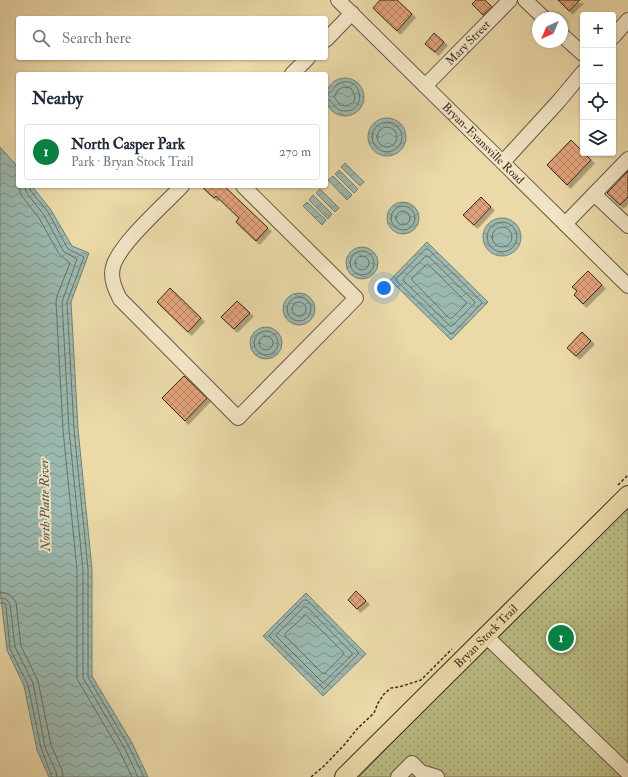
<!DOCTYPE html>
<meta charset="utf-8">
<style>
:root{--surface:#fff;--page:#f2f2f3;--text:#1f2937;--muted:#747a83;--line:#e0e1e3;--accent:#0b8043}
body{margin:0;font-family:"IM FELL Double Pica",serif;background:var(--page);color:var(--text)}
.controls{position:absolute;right:12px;top:12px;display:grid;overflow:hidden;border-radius:4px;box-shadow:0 1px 3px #0004}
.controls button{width:36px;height:36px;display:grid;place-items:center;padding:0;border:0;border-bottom:1px solid var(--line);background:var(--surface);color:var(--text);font:20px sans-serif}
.compass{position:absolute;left:532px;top:12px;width:36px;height:36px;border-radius:50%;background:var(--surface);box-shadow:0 1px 3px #0004;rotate:224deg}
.you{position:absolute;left:384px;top:288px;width:14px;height:14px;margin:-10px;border:3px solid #fff;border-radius:50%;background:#1a73e8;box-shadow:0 0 0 6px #1a73e833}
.badge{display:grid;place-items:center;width:26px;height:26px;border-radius:50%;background:var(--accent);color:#fff;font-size:13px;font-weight:700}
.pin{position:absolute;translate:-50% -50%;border:2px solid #fff;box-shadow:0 1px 4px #0006}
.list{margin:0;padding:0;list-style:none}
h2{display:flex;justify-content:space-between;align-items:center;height:52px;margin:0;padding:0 16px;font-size:17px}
h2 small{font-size:13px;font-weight:400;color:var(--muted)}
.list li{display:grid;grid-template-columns:26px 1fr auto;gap:12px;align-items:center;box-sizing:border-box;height:56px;margin:0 8px 8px;padding:0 8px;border:1px solid var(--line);border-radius:4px}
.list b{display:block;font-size:15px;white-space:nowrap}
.list p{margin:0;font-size:13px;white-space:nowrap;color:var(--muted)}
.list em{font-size:13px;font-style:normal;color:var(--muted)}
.icon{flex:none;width:22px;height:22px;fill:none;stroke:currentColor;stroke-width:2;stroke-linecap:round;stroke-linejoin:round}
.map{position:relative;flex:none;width:628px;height:777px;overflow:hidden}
.search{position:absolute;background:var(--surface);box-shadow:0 1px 3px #0004;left:16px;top:16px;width:312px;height:44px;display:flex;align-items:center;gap:10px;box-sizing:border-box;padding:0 14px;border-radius:4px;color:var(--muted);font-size:15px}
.panel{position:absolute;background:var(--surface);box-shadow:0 1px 3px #0004;left:16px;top:72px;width:312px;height:116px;border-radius:4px}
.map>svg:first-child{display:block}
.park{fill:url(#park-dots);stroke:#7a7552}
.water{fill:url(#water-waves);stroke:#748176}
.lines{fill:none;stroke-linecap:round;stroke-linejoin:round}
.shore{stroke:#6a7268;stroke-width:1}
.building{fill:url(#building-cross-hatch);stroke:#3a2c20;filter:url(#shadow)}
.minor-casing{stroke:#665742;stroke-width:16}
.major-casing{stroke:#3a2c20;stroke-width:20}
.path{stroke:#3a2c20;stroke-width:1.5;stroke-dasharray:3 2;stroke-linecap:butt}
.minor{stroke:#f2e6c6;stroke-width:14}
.major{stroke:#ebd9a8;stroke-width:18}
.labels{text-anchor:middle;stroke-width:4;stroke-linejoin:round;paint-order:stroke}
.street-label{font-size:12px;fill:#3a2c20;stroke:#f2e6c6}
.water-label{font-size:13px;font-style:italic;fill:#524f44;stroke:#f2e6c6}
</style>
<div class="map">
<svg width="628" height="777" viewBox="0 0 628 777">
<defs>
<pattern id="park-dots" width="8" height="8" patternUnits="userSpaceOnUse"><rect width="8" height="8" fill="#bbbe85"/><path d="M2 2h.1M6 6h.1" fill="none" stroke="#999b6c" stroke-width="1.8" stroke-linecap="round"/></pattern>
<pattern id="water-waves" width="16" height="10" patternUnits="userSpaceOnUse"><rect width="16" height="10" fill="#9bb9b0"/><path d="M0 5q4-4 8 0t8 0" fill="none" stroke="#7f978f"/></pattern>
<pattern id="building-cross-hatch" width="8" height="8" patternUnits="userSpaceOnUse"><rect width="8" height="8" fill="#e2a279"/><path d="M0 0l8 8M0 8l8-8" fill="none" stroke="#b88463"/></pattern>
<filter id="shadow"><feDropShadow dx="3.5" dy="3.5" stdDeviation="0" flood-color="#0004"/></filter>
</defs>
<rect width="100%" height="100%" fill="#ebd9a8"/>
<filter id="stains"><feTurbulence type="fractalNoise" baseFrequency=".005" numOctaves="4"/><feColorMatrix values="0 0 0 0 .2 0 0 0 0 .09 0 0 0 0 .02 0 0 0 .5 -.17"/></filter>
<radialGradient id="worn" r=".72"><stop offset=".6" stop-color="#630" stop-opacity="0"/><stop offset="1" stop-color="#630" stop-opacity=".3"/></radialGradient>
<path class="park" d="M628,500V777H359Z"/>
<path class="water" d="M326 97a19 19 0 1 1 38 0a19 19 0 1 1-38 0Z
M368 137a19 19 0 1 1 38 0a19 19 0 1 1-38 0Z
M0,147L18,167V186H32L51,210L72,246L89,253L71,302L78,429L92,569V676L132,743L148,777H49L37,750L24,686L7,650L0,589Z
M345,163L364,182L360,186L341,167Z
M339,170L358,189L354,193L335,174Z
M333,176L352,195L347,200L328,180Z
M320,189L339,208L335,212L316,193Z
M313,195L332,214L328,219L309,200Z
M307,202L326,220L322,225L303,206Z
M387 218a16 16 0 1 1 32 0a16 16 0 1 1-32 0Z
M483 237a19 19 0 1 1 38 0a19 19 0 1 1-38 0Z
M427,242L488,302L451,340L390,280Z
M346 263a16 16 0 1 1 32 0a16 16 0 1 1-32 0Z
M283 309a16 16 0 1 1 32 0a16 16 0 1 1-32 0Z
M250 343a16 16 0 1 1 32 0a16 16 0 1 1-32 0Z
M306,593L366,654L323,696L263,636Z"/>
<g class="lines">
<path class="shore" d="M344,87L351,88L355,96L354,102L346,106L340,105L334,97L338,90Z
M326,94C334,93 335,83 343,82C363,79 366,110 346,111C334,112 334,100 326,99
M372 137a15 15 0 1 1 30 0a15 15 0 1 1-30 0Z
M377 137a10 10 0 1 1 20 0a10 10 0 1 1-20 0Z
M19,186L21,195L39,218L59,254L70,263L57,296L56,302L63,430L77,570V679L80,684L119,750L132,777
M25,186L26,192L44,215L64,252L77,259L62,302L69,430L83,570V678L124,747L138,777
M30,186V190L48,212L68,249L84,257L67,302L74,430L88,569V677L128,745L144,777
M391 218a12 12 0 1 1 24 0a12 12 0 1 1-24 0Z
M396 218a7 7 0 1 1 14 0a7 7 0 1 1-14 0Z
M487 237a15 15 0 1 1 30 0a15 15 0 1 1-30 0Z
M492 237a10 10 0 1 1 20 0a10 10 0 1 1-20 0Z
M426,249H428L482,302L481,304L452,334L450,333L396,280L397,278Z
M350 263a12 12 0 1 1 24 0a12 12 0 1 1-24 0Z
M426,256H428L475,302L474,304L452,326H450L403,280L404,278Z
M355 263a7 7 0 1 1 14 0a7 7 0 1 1-14 0Z
M428,264L466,302V304L452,318H449L412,280V278L426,265Z
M287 309a12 12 0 1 1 24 0a12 12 0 1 1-24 0Z
M292 309a7 7 0 1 1 14 0a7 7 0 1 1-14 0Z
M254 343a12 12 0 1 1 24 0a12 12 0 1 1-24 0Z
M259 343a7 7 0 1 1 14 0a7 7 0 1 1-14 0Z
M0,592L9,594L16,602L21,646L38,681L51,745L62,770L63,777
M0,598L6,599L10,604L15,647L33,683L45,747L56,772L57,777
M304,600H307L359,653L324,689L269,636Z
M0,603H4L6,606L10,649L28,685L41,748L52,777
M304,607H307L352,653V655L324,682H322L276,636L277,634Z
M306,615L344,653L343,655L324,674L322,673L285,636V634Z"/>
</g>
<path class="building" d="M380,0H397L412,14L397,31L373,8Z
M476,0H485L492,7L483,15L472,4Z
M558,0H580L569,11Z
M434,33L444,42L435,52L425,44Z
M571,140L591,160L567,185L547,165Z
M628,171V197L620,205L607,193Z
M201,186H224L268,228L256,241L236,222L239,218L216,196L214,198Z
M481,197L491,207L474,225L463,215Z
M588,271L602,285L583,304L574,295L577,291L572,287Z
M170,288L201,318L188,332L157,302Z
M237,301L250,313L234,329L221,317Z
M582,332L591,341L576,356L567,348Z
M184,376L207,398L185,421L162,398Z
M356,591L366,601L357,609L348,600Z"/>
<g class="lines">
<g class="minor-casing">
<g id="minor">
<path id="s1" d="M338,0L628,286"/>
<path d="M525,0L544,18"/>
<path d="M562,35L583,54"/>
<path d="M613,37L628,20"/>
<path d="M326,40L352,13"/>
<path d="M292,74L308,58"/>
<path id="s2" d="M425,86L510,0"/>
<path d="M503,162L558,102L583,72"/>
<path d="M182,186C165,204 118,245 113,267C110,278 115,289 120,299L238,418L356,298L243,186"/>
<path d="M594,194L628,226"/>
<path d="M565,224L628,159"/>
<path d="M486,636L628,773"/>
<path d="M398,777L412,763L421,772L437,777"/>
</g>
</g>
<g class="major-casing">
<g id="major">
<path id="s3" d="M344,777L628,495"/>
</g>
</g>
<path class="path" d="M618,485L628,475
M311,777L324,766L345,744L357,729L374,713L378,703L384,694L391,688L399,687L421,680L452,649"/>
<use href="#minor" class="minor"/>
<use href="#major" class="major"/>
</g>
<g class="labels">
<g class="street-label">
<text dy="4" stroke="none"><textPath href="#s2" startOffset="61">Mary Street</textPath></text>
<text dy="4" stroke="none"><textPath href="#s1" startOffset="204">Bryan-Evansville Road</textPath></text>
<text dy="4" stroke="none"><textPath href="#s3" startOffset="200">Bryan Stock Trail</textPath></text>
</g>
<g class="water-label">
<text transform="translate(44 505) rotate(-91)" y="5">North Platte River</text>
</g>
</g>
<rect width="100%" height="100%" filter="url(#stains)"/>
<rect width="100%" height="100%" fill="url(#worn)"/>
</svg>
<div class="controls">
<button>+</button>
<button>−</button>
<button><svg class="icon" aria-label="locate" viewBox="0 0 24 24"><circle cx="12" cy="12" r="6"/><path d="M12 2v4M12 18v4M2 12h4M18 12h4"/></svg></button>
<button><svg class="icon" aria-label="layers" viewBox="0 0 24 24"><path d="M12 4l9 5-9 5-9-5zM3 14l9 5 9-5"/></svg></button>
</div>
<svg class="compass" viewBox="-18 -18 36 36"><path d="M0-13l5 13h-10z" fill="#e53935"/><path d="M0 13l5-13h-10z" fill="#747a83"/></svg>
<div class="you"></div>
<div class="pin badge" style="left:561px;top:638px">1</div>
<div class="search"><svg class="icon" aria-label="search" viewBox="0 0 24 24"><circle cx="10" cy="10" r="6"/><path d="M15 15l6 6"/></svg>Search here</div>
<section class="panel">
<h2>Nearby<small></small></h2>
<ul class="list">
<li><span class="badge">1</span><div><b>North Casper Park</b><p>Park · Bryan Stock Trail</p></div><em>270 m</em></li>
</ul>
</section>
</div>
